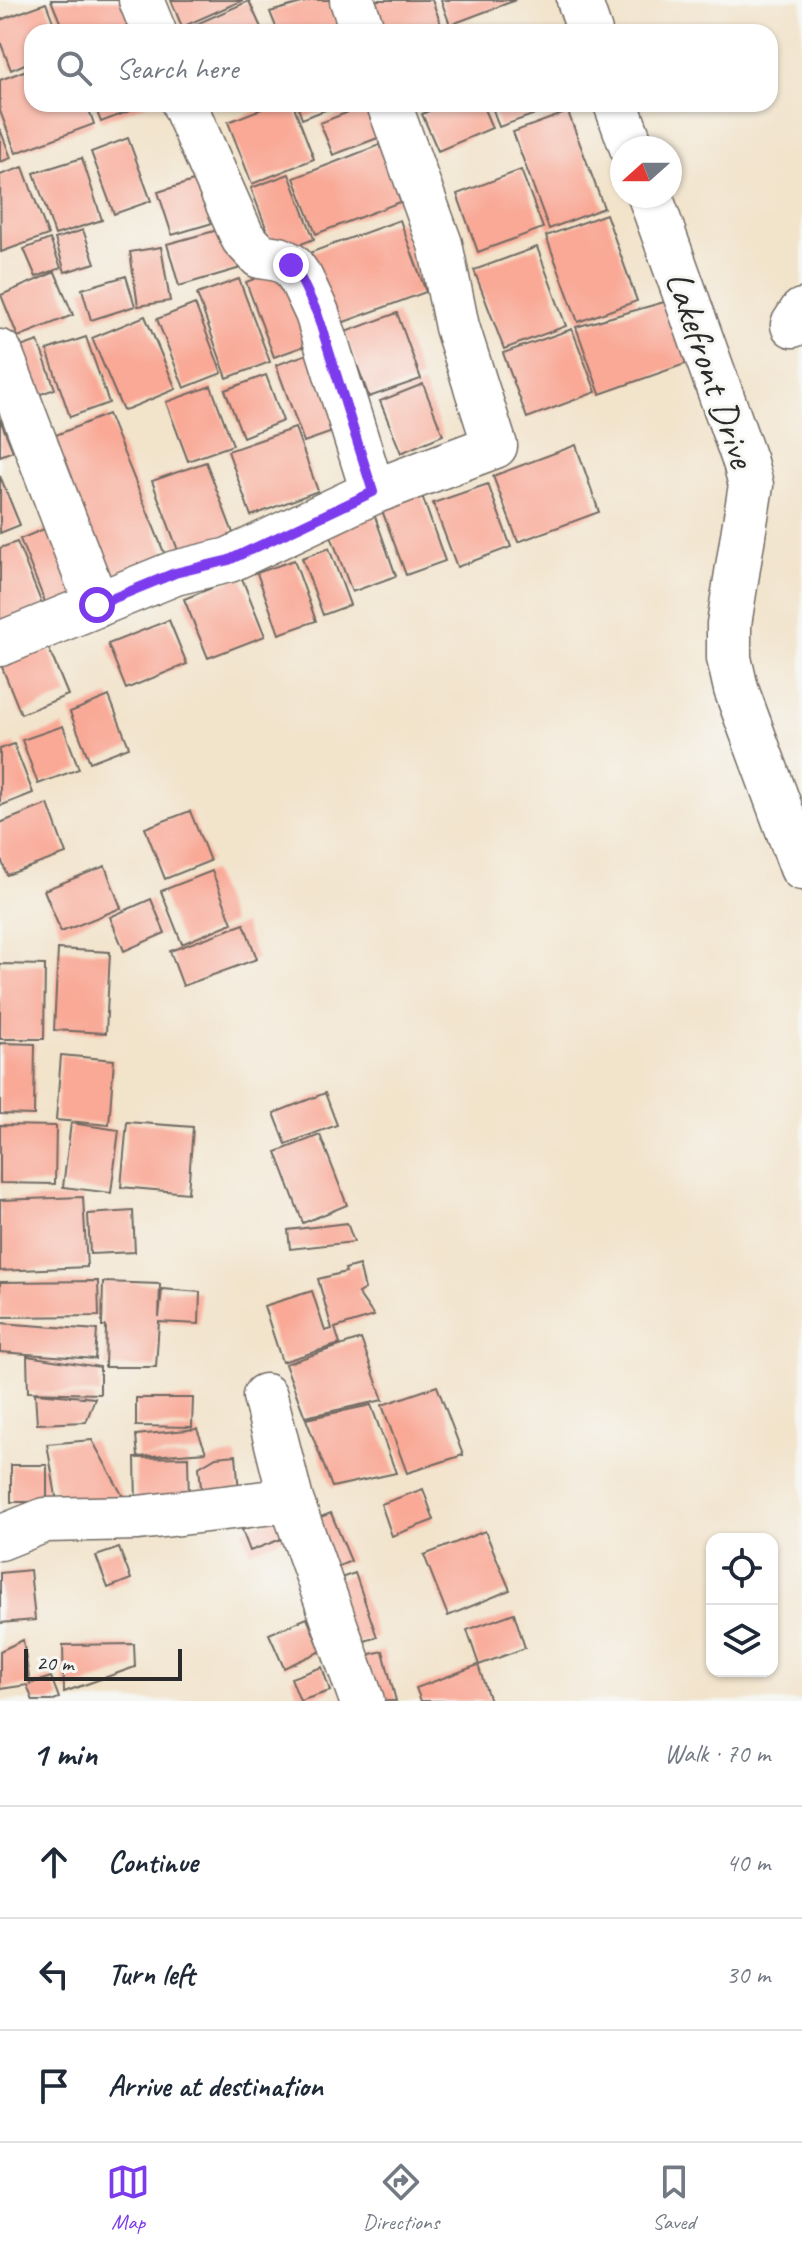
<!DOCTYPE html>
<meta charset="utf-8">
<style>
:root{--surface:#fff;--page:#f6f6f7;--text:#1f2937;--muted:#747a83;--line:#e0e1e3;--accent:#7c3aed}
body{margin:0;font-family:Caveat,sans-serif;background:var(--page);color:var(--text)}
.controls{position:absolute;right:24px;bottom:24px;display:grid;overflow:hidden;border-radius:16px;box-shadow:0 2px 6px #0004}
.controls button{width:72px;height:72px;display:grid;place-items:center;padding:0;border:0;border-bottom:2px solid var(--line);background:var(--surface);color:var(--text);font:40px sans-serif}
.compass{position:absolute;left:610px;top:136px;width:72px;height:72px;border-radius:50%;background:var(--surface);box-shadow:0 2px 6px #0004;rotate:249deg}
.scale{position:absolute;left:24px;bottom:20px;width:158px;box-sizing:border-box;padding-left:8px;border:4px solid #2b2b2b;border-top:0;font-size:22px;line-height:28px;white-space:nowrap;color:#2b2b2b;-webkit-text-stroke:6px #f6f6f2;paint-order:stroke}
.stop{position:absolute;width:24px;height:24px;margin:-18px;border:6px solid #7c3aed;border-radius:50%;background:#fff}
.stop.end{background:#7c3aed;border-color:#fff;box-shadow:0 2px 8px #0008}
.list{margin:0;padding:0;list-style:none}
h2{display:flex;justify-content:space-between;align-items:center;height:104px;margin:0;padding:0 32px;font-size:34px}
h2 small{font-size:26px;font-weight:400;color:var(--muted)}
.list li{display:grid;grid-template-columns:52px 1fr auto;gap:24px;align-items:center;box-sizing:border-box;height:112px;padding:0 32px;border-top:2px solid var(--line)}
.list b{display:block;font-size:30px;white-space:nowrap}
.list em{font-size:26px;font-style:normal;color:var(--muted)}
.icon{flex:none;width:44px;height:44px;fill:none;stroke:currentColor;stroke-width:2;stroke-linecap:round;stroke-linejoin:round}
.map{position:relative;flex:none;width:802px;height:1701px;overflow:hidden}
.search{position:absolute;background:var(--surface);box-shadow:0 2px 6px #0004;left:24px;right:24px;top:24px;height:88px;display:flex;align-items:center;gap:20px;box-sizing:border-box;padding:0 28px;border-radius:24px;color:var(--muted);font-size:30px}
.sheet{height:440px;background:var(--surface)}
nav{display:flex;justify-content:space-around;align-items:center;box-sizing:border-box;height:112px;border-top:2px solid var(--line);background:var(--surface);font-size:22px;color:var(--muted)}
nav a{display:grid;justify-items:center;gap:4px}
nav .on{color:var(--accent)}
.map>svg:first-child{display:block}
.building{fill:#f9a996}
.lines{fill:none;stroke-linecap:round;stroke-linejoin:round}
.street-casing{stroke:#716b63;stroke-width:47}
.secondary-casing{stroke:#716b63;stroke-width:47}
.street{stroke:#fff;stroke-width:44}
.secondary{stroke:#fff;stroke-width:44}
.route{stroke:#7c3aed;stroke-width:10}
.labels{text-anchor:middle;stroke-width:6;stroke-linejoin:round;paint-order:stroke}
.street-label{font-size:38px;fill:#2b2b2b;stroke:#f6f6f2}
</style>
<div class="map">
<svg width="802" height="1701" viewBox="0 0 802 1701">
<rect width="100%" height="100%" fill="#f6f6f2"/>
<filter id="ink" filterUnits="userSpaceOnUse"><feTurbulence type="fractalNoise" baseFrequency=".0125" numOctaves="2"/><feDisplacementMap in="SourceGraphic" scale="16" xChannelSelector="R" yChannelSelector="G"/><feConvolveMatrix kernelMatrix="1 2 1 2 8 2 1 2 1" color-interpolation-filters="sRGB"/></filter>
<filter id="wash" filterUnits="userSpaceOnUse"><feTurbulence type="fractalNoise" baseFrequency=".006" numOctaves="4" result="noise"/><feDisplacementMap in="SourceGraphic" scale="32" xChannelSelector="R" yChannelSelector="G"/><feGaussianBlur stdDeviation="1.8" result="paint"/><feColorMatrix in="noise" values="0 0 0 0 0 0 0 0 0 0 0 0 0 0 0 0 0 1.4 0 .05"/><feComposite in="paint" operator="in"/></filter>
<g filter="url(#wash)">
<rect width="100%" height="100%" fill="#f2e3cb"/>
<g id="blocks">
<path class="building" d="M51,0H125L134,24L113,32H64Z
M171,0H243L182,27Z
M312,0H354L347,32H278L270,12Z
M363,0H432L442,27L428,32H375Z
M441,0H516L450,25Z
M249,1L263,32H186L185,29Z
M46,3L57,32H32V61L11,70L0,41V20Z
M32,68V104H87L94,124L16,153L0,111V80Z
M94,104H148L101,122Z
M274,104H293L314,159L252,184L228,122Z
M297,104H341L302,119Z
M369,104L391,133L333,155L320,123Z
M444,104H482L492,128L438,151L422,114Z
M491,104H563L499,127Z
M568,112L604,208L549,229L513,132Z
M0,129L11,158L0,162Z
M128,138L151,201L114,214L91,152Z
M387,142L408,199L316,234L294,178Z
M82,158L102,220L55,235L34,173Z
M23,167L48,235L1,252L0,175Z
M229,170L243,214L172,235L158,192Z
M521,170L543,228L478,252L457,194Z
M289,174L314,239L276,254L251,188Z
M606,214L637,301L578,322L546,236Z
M400,220L426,292L336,325L309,253Z
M240,224L251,265L179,286L167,244Z
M83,230L95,263L65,272L55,239Z
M50,239L61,268L36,277L24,249Z
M161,247L170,301L138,306L130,252Z
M537,247L566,326L504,349L474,270Z
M289,266L316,342L274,357L246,282Z
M55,272L73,315L18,337L1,295Z
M126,276L135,306L91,320L82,289Z
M239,279L270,362L227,378L197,294Z
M682,297L705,357L600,394L576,327Z
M195,304L222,373L184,388L157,319Z
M397,313L421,379L369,397L345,332Z
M145,316L176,389L123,411L92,338Z
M572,329L596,392L527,418L503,353Z
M86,337L109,403L70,417L47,350Z
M38,341L55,389L24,400L6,352Z
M316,351L344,428L304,442L276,365Z
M266,375L283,421L243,437L225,390Z
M423,384L443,435L401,453L380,401Z
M211,386L233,445L188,461L166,402Z
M108,414L167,560L110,583L51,437Z
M0,419L13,451L0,456Z
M295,428L318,491L251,516L228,451Z
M576,445L599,512L518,542L493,476Z
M206,462L236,541L182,561L152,481Z
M0,476L20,525L0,533Z
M488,484L511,547L457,567L433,503Z
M419,487L445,561L406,575L379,502Z
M372,508L396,576L352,592L327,525Z
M63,521L93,595L49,612L20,539Z
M17,542L46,614L0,633V548Z
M329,548L350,605L323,615L302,558Z
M294,560L316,621L279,634L257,573Z
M241,576L265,636L208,658L184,599Z
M169,620L187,664L126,689L108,644Z
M42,632L68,695L21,714L0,662Z
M109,696L129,747L90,762L70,712Z
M63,726L79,769L38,784L22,740Z
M14,744L33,793L0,806V749Z
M48,804L66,854L7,875L0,856V823Z
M190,811L210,861L165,879L145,828Z
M105,866L121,908L61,932L44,890Z
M212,871L232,923L182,944L161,891Z
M151,899L165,933L124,951L110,917Z
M244,924L257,959L183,986L170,951Z
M58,949L110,952L106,1033L54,1030Z
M0,964L45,965L44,1039H0Z
M0,1043L35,1044L34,1115L0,1114Z
M61,1055L114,1060L109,1125L56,1120Z
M325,1093L337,1125L286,1144L274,1113Z
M127,1122L193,1127L188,1193L121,1187Z
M71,1123L119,1130L111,1193L63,1187Z
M0,1125L56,1126L55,1184L0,1183Z
M320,1135L347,1205L303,1223L276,1152Z
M83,1197L87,1267L0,1271V1200Z
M133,1211L135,1252L90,1254L88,1214Z
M347,1223L354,1242L290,1249L288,1230Z
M359,1265L365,1289L358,1293L374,1316L335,1328L340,1344L282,1362L264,1306L312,1291L325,1331L332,1329L318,1279L346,1272L345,1269Z
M98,1281L99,1316L1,1317L0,1282Z
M103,1282L160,1284L159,1317L162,1289L200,1292L199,1324L159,1322L156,1367H105L106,1326H102Z
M0,1323L97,1330L95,1359L0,1352Z
M361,1339L383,1400L305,1417L285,1364Z
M27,1356L100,1367V1394L28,1392Z
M437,1386L463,1455L407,1473L382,1405Z
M35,1393L95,1398L86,1422L37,1424Z
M136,1398H193L192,1427L136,1426Z
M371,1405L396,1473L332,1487L306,1419Z
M197,1429L206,1452L138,1457L136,1435Z
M92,1440L126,1502H57L47,1444Z
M236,1455L240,1505L203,1507L199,1467L216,1457Z
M188,1457L189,1503L136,1505L135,1458Z
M11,1465H47V1502H11Z
M423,1489L434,1520L392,1536L381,1504Z
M331,1513L351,1561L313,1577L292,1528Z
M281,1515L289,1536L250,1551L242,1530Z
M485,1531L510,1590L448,1616L424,1555Z
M119,1548L131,1579L108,1588L96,1556Z
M30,1570L35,1620L0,1623V1573Z
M355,1573L377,1637L334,1651L312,1588Z
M514,1613L525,1648L479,1665L467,1630Z
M307,1618L321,1651L284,1668L269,1634Z
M23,1640L30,1684L51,1677L59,1698L51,1701H33L27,1685L0,1689V1651Z
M134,1644L135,1667L64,1692L63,1645Z
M383,1651L396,1701H356L346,1660Z
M478,1665L490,1701H421L416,1688Z
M322,1667L330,1691L300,1701L291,1678Z"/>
</g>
</g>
<g filter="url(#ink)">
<use href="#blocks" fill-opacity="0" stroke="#716b63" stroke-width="2"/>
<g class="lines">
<g class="street-casing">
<path id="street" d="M141,0L154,32
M352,0L363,32
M184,104L243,238L260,256L279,259L291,265L301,279L317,313L373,492
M793,325L802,311
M0,352L97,605
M0,644L175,573L229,560L373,492L495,446L457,327L440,244L389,104
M291,1500L362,1701
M0,1538L45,1520L138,1518L291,1500L265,1396"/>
</g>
<g class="secondary-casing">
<path id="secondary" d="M579,0L590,32
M616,104L632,148
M650,196L745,462L751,485L729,624V658L736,689L802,868"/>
</g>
<use href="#street" class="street"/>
<use href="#secondary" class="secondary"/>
</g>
</g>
<g class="lines" filter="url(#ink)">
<path class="route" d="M97,605L175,573L229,560L373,492L317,313L301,279L291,265"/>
</g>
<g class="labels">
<g class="street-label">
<text transform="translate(711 369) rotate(71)" y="13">Lakefront Drive</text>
</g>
</g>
</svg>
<div class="controls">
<button><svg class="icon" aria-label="locate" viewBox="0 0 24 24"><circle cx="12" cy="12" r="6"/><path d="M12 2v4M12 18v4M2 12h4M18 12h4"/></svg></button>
<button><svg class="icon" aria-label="layers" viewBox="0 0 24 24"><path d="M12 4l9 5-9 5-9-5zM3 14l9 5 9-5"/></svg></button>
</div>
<svg class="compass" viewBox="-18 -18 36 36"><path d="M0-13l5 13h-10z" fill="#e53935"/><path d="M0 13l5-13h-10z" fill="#747a83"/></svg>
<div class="scale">20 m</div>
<div class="stop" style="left:97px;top:605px"></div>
<div class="stop end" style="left:291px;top:265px"></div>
<div class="search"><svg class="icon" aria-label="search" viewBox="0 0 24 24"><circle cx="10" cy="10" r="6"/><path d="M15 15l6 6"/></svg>Search here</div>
</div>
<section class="sheet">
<h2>1 min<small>Walk · 70 m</small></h2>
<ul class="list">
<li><svg class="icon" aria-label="ahead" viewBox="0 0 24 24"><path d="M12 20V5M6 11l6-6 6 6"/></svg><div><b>Continue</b></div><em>40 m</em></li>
<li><svg class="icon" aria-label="left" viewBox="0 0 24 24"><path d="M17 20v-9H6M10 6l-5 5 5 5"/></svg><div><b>Turn left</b></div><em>30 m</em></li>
<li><svg class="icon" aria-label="arrive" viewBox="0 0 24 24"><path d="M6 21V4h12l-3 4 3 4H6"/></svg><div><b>Arrive at destination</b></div></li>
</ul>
</section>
<nav>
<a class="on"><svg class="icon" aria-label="map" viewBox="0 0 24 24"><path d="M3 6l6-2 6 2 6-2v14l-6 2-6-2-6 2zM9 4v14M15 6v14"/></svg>Map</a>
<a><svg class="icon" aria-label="directions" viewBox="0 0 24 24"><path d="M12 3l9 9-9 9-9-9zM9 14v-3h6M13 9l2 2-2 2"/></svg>Directions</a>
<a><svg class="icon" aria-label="saved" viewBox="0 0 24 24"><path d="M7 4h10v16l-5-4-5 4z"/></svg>Saved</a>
</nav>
